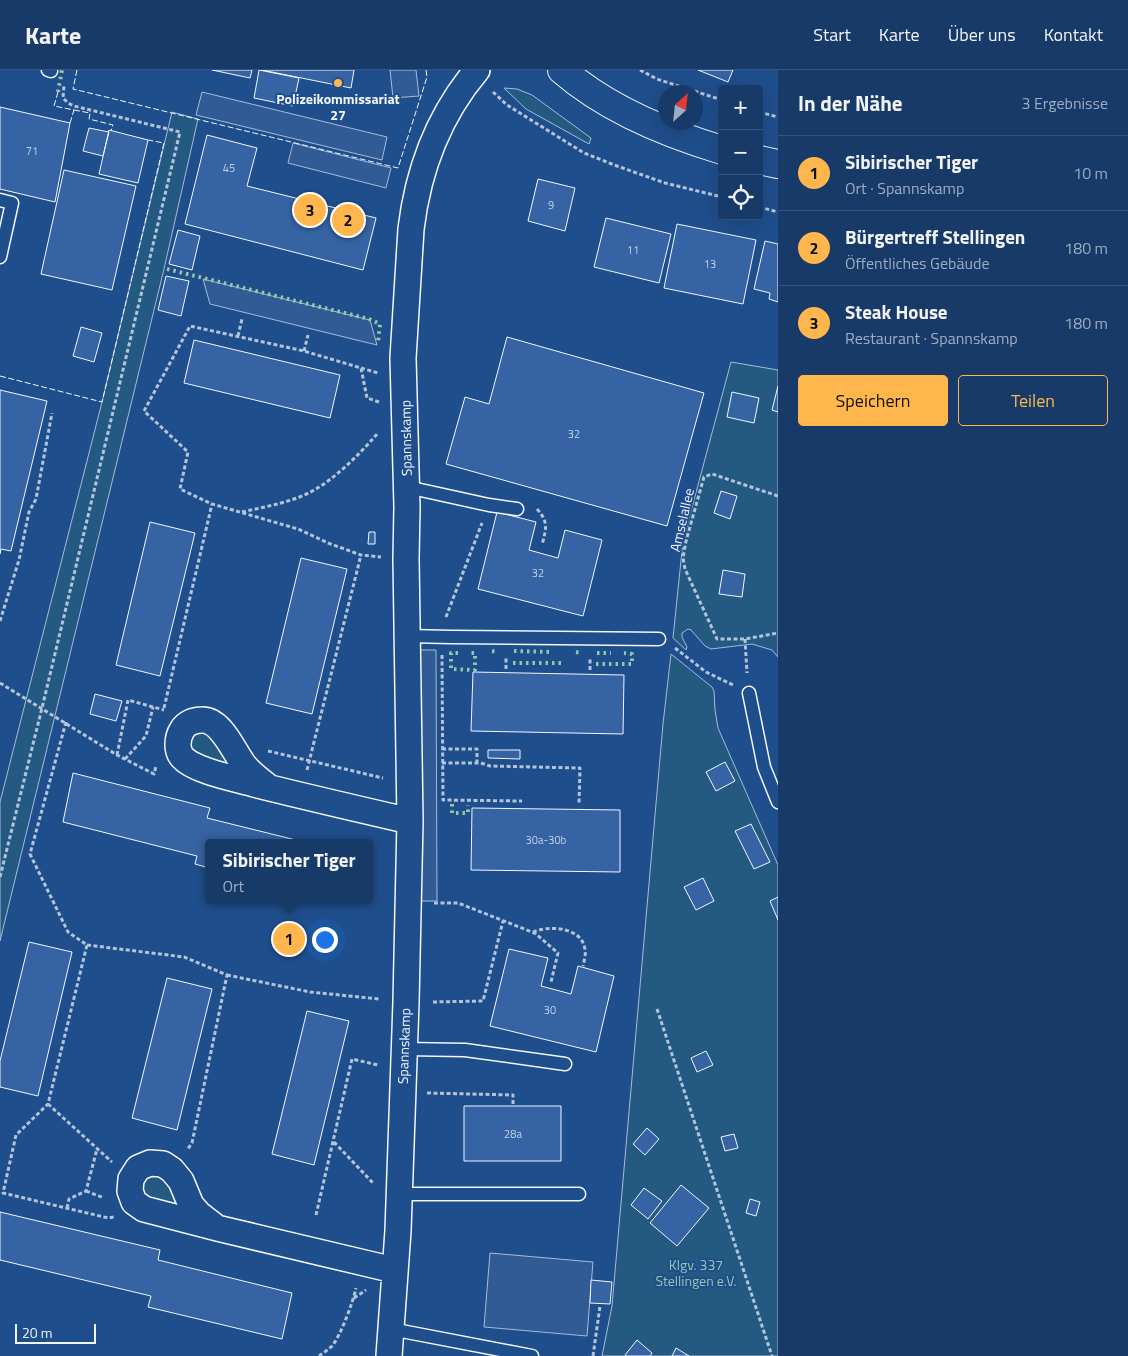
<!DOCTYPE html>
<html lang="de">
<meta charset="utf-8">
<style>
:root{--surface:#173a69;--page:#20416f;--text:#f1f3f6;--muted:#9eadc0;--line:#36547d;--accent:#ffb74d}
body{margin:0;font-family:"Titillium Web",sans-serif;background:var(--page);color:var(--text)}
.controls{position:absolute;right:15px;top:15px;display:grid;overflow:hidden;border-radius:5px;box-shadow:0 5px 20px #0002}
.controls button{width:45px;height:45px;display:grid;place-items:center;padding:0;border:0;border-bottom:1px solid var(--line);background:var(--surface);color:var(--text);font:25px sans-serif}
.compass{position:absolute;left:658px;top:15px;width:45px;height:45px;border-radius:50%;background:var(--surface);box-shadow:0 5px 20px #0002;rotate:27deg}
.scale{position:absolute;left:15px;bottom:12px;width:81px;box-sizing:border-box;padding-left:5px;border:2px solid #f2f6ff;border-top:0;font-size:14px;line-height:18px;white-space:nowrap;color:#f2f6ff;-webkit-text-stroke:4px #1f4e8c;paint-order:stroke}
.you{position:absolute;left:324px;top:869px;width:18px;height:18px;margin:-12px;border:4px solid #fff;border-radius:50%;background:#1a73e8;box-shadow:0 0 0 8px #1a73e833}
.badge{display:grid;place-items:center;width:32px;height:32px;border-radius:50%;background:var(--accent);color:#111;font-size:16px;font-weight:700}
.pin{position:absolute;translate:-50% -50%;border:2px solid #fff;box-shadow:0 1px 5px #0006}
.popup{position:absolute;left:205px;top:769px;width:168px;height:65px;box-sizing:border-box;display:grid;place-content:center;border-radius:5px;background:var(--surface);filter:drop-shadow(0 1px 4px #0005);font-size:16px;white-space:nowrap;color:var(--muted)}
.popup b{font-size:19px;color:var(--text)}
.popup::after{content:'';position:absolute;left:50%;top:100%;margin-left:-10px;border:10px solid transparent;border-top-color:var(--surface)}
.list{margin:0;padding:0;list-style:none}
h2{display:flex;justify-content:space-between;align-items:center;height:65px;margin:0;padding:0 20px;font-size:21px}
h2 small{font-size:16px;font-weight:400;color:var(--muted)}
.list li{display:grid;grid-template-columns:32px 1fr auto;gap:15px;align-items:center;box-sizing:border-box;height:75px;padding:0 20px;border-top:1px solid var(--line)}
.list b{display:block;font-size:19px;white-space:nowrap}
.list p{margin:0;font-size:16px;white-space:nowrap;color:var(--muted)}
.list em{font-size:16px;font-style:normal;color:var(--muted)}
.actions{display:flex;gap:10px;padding:15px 20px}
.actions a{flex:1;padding:11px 0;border:1px solid var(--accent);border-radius:5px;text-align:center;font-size:18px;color:var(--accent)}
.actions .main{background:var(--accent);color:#111}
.icon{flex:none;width:28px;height:28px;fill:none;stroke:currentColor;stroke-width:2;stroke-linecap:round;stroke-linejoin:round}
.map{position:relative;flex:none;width:778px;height:1286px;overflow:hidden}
header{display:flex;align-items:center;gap:30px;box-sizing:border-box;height:70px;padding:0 25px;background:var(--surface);border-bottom:1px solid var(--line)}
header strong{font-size:24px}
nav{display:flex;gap:28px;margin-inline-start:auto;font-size:18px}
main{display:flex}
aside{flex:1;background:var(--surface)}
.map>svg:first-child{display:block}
.green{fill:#245a82;stroke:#a8bbd7}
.parking{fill:#305b95;stroke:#a8bbd7}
.building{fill:#3563a3;stroke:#f2f6ff}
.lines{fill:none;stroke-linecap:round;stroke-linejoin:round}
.lane-casing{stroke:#f2f6ff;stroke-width:15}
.street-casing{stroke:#f2f6ff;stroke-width:28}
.primary-casing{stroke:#f2f6ff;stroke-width:30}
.path{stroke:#b3c4dc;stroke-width:3;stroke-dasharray:4 2.5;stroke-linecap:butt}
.lane{stroke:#1f4e8c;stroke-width:12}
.street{stroke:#1f4e8c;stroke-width:25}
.primary{stroke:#1f4e8c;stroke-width:28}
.hedge{stroke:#97c8a6;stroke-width:4;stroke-dasharray:2.5 4;stroke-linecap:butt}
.fence{stroke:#f2f6ff;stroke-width:1;stroke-dasharray:6 2.5;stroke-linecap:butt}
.poi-dot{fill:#ffb74d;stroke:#1f4e8c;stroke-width:2}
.labels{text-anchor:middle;stroke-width:4;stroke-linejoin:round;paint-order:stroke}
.number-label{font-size:11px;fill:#c3d1e8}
.poi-label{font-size:14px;font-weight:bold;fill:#f2f6ff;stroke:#1f4e8c}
.street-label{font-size:14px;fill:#f2f6ff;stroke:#1f4e8c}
.park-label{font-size:14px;fill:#97c8a6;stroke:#1f4e8c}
</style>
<header>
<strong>Karte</strong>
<nav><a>Start</a><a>Karte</a><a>Über uns</a><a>Kontakt</a></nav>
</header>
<main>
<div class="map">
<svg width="778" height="1286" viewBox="0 0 778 1286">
<rect width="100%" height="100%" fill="#1f4e8c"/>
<path class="green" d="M504,18L517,19L532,25L591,68L589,74L526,39Z
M172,42L198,49L164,199L0,871V732L102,332Z
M731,292L778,300V587L772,580L752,574L711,579L705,576L691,560L688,559L682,563V567L687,577L686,580L673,568L683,471Z
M671,584L712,617L714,621L715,640L718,658L778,795V1286H602L612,1236L663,654Z
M202,662L207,663L212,667L230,695L223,696L193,681L191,677V669L197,663Z
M158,1105L162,1108L180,1132L179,1136C169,1133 157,1132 148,1128C139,1123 140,1108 150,1106C152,1105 155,1105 158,1105Z"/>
<path class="parking" d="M390,0H416L419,26L393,28Z
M202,22L387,67L382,90L196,45Z
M293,73L391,98L386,118L288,93Z
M203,209L370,250L377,275L210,234Z
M415,580H436L437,831H416Z
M490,1183L593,1192L587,1266L484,1257Z"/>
<path class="building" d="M212,0H252L250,8Z
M259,0L299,8L293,36L254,28Z
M262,0H354L351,18Z
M698,0H733L728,12Z
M0,37L70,53L55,132L0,119Z
M89,58L109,62L103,86L83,81Z
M109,60L148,70L138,113L99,104Z
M207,65L257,78L247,116L376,148L363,200L185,154Z
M64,100L136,116L112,220L41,204Z
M538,109L575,118L565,161L528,151Z
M606,148L671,164L659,213L594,197Z
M677,154L756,170L743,234L664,218Z
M178,160L200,166L192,200L169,194Z
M765,171L778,174V232L769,229L770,223L754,219Z
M166,206L189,211L181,246L158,240Z
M81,257L102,263L94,292L73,286Z
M507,267L704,323L667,456L446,394L465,327L489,334Z
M194,270L340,305L330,348L184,313Z
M778,316V342L772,340Z
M0,320L47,331L11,481L1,479L0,484Z
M732,322L759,328L754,353L727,347Z
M721,421L737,426L730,449L714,443Z
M497,442L536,452L529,480L558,488L565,460L602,470L583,546L478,519Z
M150,452L195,463L160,606L116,595Z
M369,462H375V474H368Z
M301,488L347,499L312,644L266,633Z
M723,500L745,504L742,527L719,524Z
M473,602L624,605L623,664L471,661Z
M95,624L122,631L116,651L90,644Z
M488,680H520V689L488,688Z
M725,692L735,711L716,721L706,702Z
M73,703L210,738L207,748L308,773H209V798L195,794L197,786L63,752Z
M472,738L620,740V802L471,800Z
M751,754L770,792L754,799L735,761Z
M703,808L714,831L696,840L684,817Z
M778,827V850L770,831Z
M29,872L72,882L38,1026L0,1017V991Z
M509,879L548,888L541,916L571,924L578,896L614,906L596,982L490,956Z
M167,908L212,919L177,1060L132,1048Z
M307,941L349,951L314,1095L272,1084Z
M706,981L713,995L697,1002L691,988Z
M464,1036H561V1091H464Z
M647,1058L659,1069L645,1085L633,1074Z
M734,1064L738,1078L725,1081L721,1067Z
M681,1115L709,1138L677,1176L650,1153Z
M644,1118L662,1131L648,1149L631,1135Z
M750,1129L760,1132L756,1146L746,1143Z
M0,1142L160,1180L158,1190L292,1223L282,1269L148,1237L151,1226L0,1190Z
M591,1210L612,1212L610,1234L590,1233Z
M637,1270L652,1283L650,1286H627L625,1285Z
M676,1278L689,1286H672Z"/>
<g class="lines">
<g class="lane-casing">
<path id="lane" d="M48,0L51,1
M0,130L12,133L0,187
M407,417L489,435L517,439
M407,566L451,567L659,569
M749,623L764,697L778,732
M404,979L465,980L565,994
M399,1124H579
M391,1259L532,1286"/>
</g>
<g class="street-casing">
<path id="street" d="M270,718C261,711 251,704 244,695C234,682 221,649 202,650C194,650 186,653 182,660C177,668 176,681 183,688C195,701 237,709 254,714C306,727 358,739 410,751
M217,1158L199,1144L191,1135L181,1111L172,1100L163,1094L150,1093L138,1098L131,1109L130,1121L134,1132L144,1139L217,1158L394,1200
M389,1286L398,1161L406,932L410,751L406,489L407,437L403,288L411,159C418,101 439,45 477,0"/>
</g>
<g class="primary-casing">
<path id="primary" d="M562,0C607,39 665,63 722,80
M759,90L778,94"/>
</g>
<path class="path" d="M640,0L657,9L722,30
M493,22L507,35L584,83L617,96L665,113L722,127
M759,42L778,47
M759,137L778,142
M238,266L242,249
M304,281L308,265
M361,298L378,303
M379,332L367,328L361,298L304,281L190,256L144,341L188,382L180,419L212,434L298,459L328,473L361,485L381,487
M778,426L712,404L704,407L686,471L683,488L685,499L717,569H745L778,563
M537,439C549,452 546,459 542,475
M242,442C259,438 277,435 294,429C326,419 356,388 378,363
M446,547L482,453
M0,551L19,490L29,442L36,429L52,343
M745,569L747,603
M675,578L706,602L733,615
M442,585L443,730L522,731
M506,599V586
M590,600V587
M0,613L117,685L154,704L156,696
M164,638L212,434
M66,652L30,784L68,862L87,875L48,1034L16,1065L3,1123L108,1148L114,1147
M442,679H477V693
M268,681L383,708
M117,685L128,630L164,640
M125,689L146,666L153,637
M442,693H481L490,696L580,698L579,734
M307,700L361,485
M0,807L42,638L180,62L74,36L68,33L63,28L64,15
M434,833H458L532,862L536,864L558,883L551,912
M533,862C549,855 583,857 585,880C586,885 584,891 583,896
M87,875L184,887L227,905L192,1073L187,1080
M227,905L310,922L379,929
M433,932L483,931L503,851
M657,939L772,1286
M427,1023L513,1025V1036
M48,1034L112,1092
M334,1072L373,1113
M86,1121L104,1128
M67,1138L69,1129L86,1121L97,1079
M316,1145L352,989L378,995
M354,1228L366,1220
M319,1286C323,1283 328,1280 332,1276C341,1265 353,1232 356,1218
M593,1286L600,1236"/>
<use href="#lane" class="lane"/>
<use href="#street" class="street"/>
<use href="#primary" class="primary"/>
<path class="hedge" d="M58,22L62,0
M167,199L369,249L380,254L378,273
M492,581L498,582
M514,581L553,582
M576,582L582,583
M458,583H451V599L475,600V583H468
M597,583H611
M513,593H561
M596,594H632V584L624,583
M452,734V743H468V735"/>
<path class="fence" d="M77,0L73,19L398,98L427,7L426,0
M58,22L54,36L74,40L70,53
M74,40L90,43L89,49L113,55L111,61
M0,306L102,332L164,73L148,70"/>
</g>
<circle class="poi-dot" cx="338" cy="13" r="5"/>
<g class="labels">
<g class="number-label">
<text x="32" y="85">71</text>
<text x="229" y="102">45</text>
<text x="551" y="139">9</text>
<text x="633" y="184">11</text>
<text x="710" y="198">13</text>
<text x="574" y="368">32</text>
<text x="538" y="507">32</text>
<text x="546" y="774">30a-30b</text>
<text x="550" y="944">30</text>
<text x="513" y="1068">28a</text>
</g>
<g class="poi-label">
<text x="338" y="34">Polizeikommissariat<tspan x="338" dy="16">27</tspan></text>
</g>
<g class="street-label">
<text transform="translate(406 368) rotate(-91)" y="5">Spannskamp</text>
<text transform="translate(682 450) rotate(-77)" y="5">Amselallee</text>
<text transform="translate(404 976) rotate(-88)" y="5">Spannskamp</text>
</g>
<g class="park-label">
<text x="696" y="1200">Klgv. 337<tspan x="696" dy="16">Stellingen e.V.</tspan></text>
</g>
</g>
</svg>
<div class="controls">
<button>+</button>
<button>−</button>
<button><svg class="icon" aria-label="locate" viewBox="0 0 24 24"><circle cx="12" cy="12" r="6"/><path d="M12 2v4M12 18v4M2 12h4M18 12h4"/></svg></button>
</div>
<svg class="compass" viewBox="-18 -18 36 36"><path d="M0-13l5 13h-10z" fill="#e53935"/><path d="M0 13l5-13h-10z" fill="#9eadc0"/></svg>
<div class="scale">20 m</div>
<div class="you"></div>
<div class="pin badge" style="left:289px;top:869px">1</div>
<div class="popup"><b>Sibirischer Tiger</b>Ort</div>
<div class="pin badge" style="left:348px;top:150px">2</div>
<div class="pin badge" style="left:310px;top:140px">3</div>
</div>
<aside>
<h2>In der Nähe<small>3 Ergebnisse</small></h2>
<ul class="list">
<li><span class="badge">1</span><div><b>Sibirischer Tiger</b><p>Ort · Spannskamp</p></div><em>10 m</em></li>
<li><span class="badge">2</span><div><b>Bürgertreff Stellingen</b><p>Öffentliches Gebäude</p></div><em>180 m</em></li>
<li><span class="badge">3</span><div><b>Steak House</b><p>Restaurant · Spannskamp</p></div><em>180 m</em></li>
</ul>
<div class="actions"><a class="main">Speichern</a><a>Teilen</a></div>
</aside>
</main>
